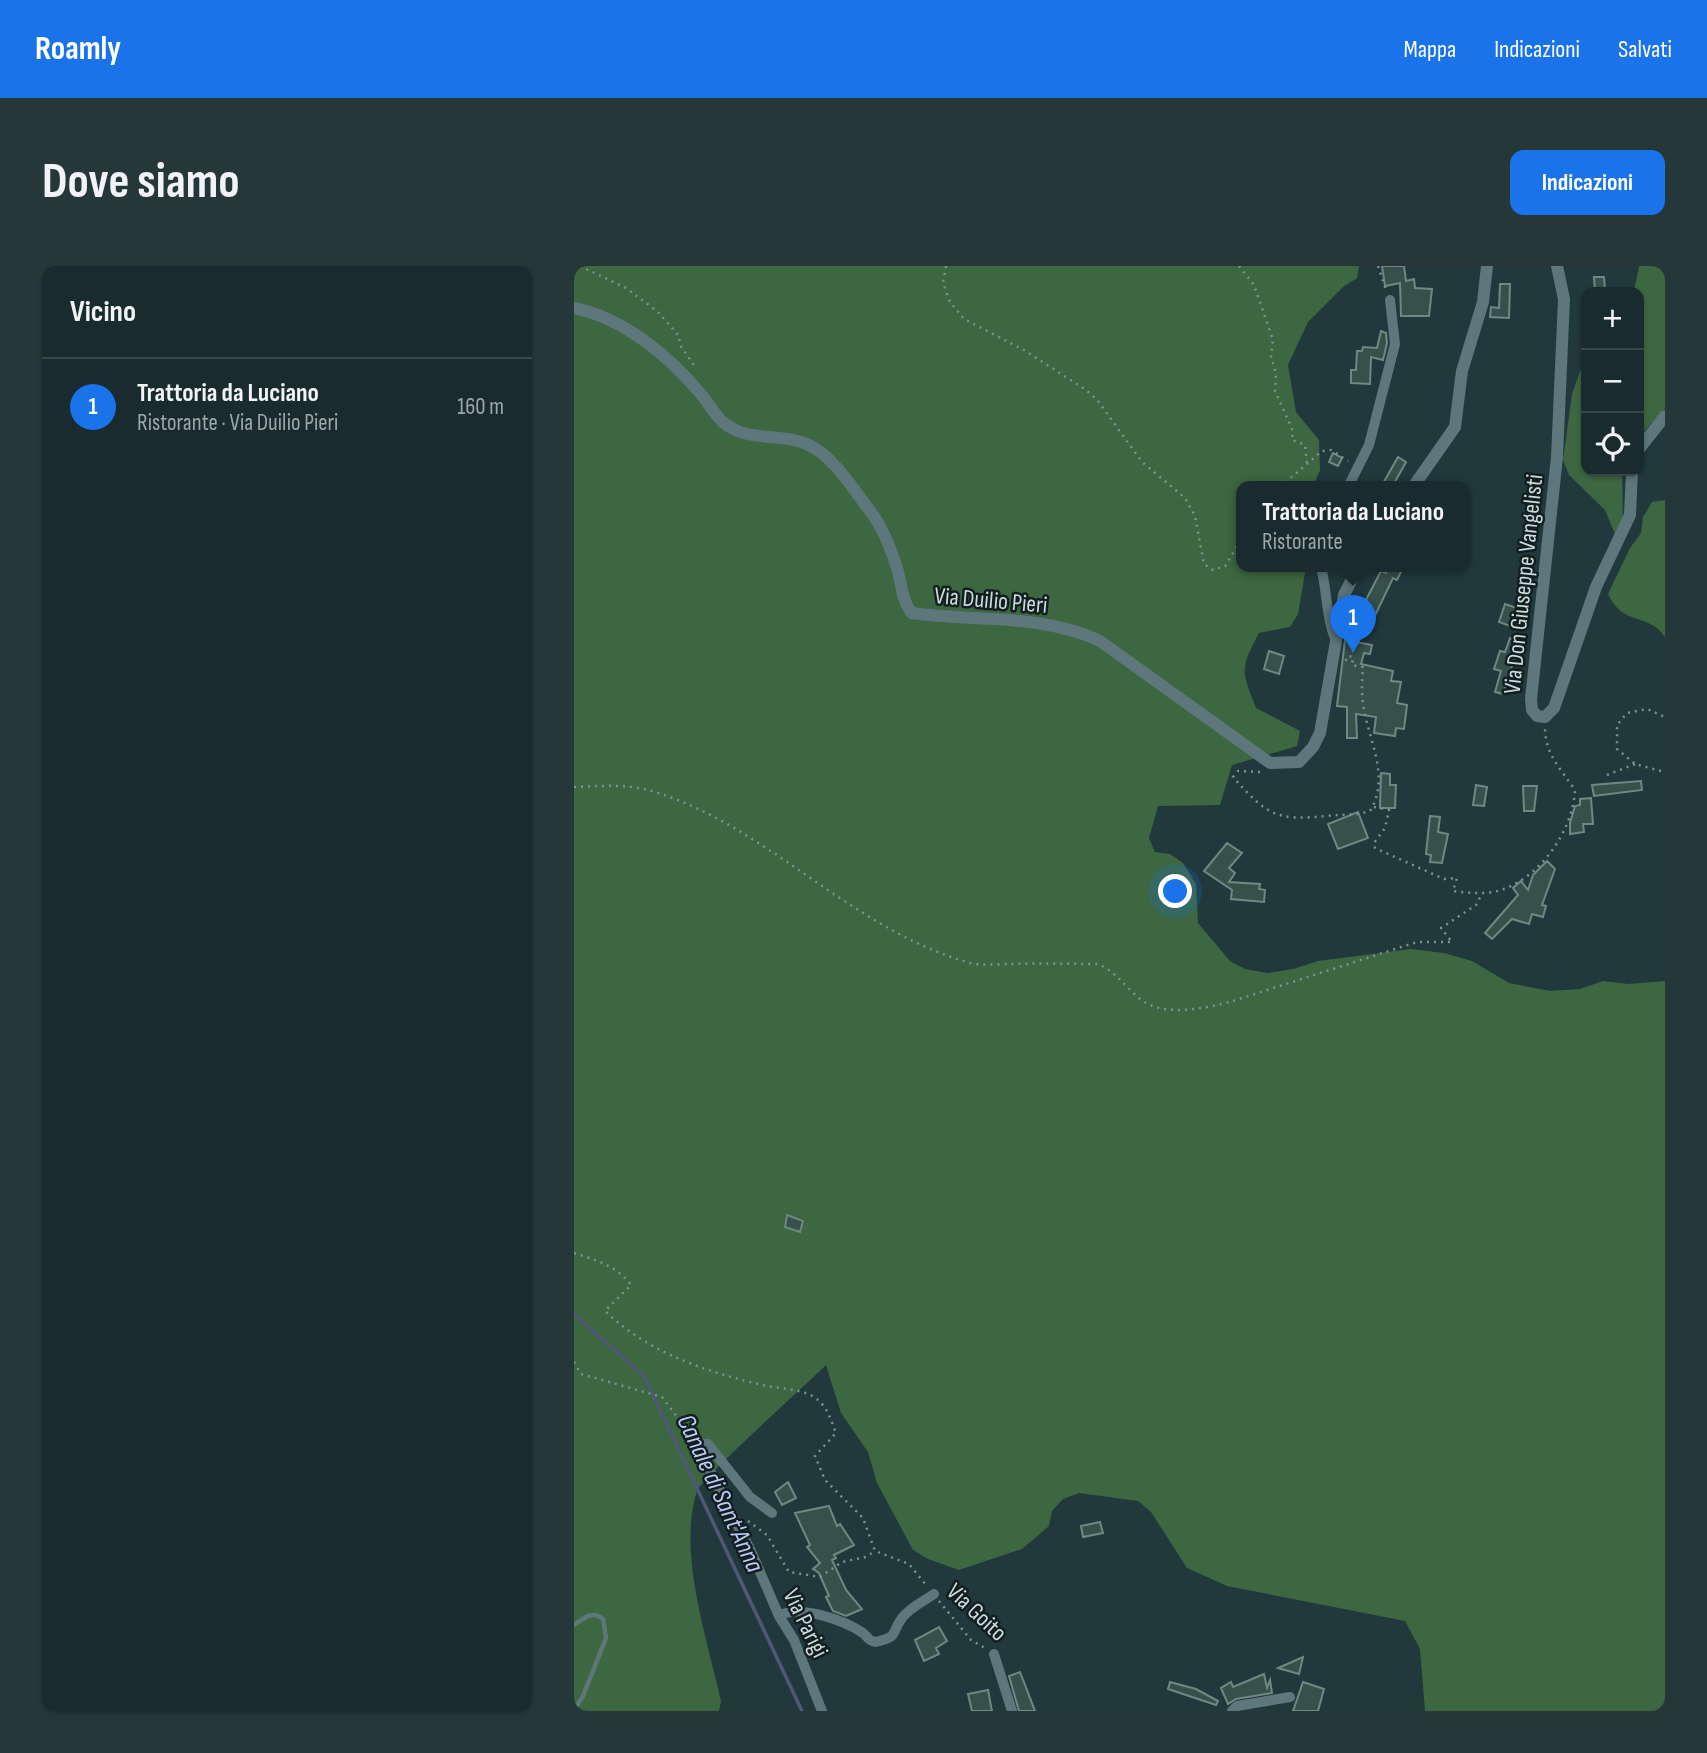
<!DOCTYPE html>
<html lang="it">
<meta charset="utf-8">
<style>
:root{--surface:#192b2e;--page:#26373a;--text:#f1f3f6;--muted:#9fa7aa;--line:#37474a;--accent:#1a73e8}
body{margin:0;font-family:"Sofia Sans Condensed",sans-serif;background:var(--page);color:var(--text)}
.controls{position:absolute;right:21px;top:21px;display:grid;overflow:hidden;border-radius:14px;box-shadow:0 2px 5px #0004}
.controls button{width:63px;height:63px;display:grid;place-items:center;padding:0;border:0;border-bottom:2px solid var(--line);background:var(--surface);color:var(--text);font:35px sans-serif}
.you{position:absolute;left:602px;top:626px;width:24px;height:24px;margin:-18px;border:5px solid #fff;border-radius:50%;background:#1a73e8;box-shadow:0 0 0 10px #1a73e833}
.badge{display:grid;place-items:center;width:46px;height:46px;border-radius:50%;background:var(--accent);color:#fff;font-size:23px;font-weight:700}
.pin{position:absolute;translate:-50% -58px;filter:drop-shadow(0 2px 4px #0008)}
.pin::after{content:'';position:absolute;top:37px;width:24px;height:21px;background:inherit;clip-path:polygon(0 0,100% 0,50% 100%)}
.popup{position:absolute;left:662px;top:215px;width:234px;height:91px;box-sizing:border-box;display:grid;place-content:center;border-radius:14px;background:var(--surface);filter:drop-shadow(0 2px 5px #0005);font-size:23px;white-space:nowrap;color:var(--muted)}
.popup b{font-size:26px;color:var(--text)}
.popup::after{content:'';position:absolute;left:50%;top:100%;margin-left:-14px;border:14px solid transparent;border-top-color:var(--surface)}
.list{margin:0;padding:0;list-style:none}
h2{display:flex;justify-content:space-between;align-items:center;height:91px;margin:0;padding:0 28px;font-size:30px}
h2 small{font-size:23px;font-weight:400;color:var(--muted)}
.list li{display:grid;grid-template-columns:46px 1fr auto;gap:21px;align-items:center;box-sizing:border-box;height:98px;padding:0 28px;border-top:2px solid var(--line)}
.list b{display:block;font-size:26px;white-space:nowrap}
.list p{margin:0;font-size:23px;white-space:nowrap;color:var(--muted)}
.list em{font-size:23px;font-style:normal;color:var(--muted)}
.icon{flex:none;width:38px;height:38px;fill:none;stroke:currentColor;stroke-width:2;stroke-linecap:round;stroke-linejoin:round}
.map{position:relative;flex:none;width:1091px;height:1445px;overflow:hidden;border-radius:14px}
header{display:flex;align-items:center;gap:42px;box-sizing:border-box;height:98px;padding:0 35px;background:var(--accent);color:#fff}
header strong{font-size:33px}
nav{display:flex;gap:38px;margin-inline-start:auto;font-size:24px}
.intro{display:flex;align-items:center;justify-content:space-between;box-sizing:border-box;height:168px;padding:0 42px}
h1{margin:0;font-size:49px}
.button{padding:18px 32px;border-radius:14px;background:var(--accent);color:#fff;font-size:24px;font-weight:700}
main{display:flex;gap:42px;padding:0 42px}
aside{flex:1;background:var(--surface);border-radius:14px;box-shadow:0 2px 5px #0004}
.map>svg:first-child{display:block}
.forest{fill:#3c6740}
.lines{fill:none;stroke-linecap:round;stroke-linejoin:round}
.stream{stroke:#4f5876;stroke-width:3.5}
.building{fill:#38504b;stroke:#6f8982;stroke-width:2}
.path{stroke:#7f9194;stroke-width:2.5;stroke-dasharray:2 5;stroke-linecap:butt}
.service{stroke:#5d777c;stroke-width:4.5}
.minor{stroke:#5d777c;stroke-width:10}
.tertiary{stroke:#5d777c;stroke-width:12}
.labels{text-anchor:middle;stroke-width:5;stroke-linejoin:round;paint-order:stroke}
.street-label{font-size:24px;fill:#cddbdd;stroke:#131e20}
.water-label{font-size:26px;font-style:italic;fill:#becbf9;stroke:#131e20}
</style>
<header>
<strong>Roamly</strong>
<nav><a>Mappa</a><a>Indicazioni</a><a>Salvati</a></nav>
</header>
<div class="intro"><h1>Dove siamo</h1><a class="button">Indicazioni</a></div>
<main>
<aside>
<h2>Vicino<small></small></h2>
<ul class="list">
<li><span class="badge">1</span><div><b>Trattoria da Luciano</b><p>Ristorante · Via Duilio Pieri</p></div><em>160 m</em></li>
</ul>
</aside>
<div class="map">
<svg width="1091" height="1445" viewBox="0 0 1091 1445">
<rect width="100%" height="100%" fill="#21393d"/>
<path class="forest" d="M0,0H785L783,12L769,21L734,56L714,99L722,146L745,174L746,204L739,221H667V301H732L724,348L716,361L685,367C666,403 667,404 682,442L726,465L723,480L658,499L646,539L584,540L575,572L581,586L596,588L609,597L622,618L624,657L656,695L671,703L694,707L719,703L744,695L837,683L870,687L898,695L935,717L976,725L1006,723L1029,715L1054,718L1091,715V1445H851L846,1383L831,1355L653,1320L613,1302L577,1246L564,1235L505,1227L489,1233L478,1245L475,1260L448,1283L385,1304L354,1293L339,1284L303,1217L294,1186L267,1147L252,1099C234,1117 127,1213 123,1225C103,1286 134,1375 147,1435L145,1445H0Z
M1065,0H1091V142L1065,171V26H1060Z
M1012,89V205H1048L1049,251L1041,268L1031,244L995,209L989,194L998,128Z
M1091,234V371C1074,346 1049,361 1034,328L1056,282L1067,267L1069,251L1078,236Z"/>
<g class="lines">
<path class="stream" d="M0,1048L70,1110L228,1445"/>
</g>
<path class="building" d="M808,0H830L832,15L840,13L841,22L858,23L855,50H827L826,17L811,20Z
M1020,11H1030L1031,26H1021Z
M926,18H936L935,52L916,51L917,41L925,42Z
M807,65L812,67L813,77L809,94L797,91L796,118L777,117V104H782L783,85H788L789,81L803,82Z
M759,187L768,192L764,200L755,196Z
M824,191L832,196L818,221H807Z
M815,301L828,304L823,314L819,312L797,358L783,351L807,305L812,307Z
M931,338L943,342L936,360L925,356Z
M936,372L946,375L929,428L921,426L927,405L920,403L926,385L931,386Z
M771,374L798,379L796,388L790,387L787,398L819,405L817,415L827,416L823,437L833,439L830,463L822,462L821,470L800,467L802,451L782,448L783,472H773V441L763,440Z
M695,385L710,390L705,408L690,403Z
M807,507L816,508V519H822L821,542H806Z
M1067,515L1068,524L1020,530L1018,519Z
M902,519L913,521L910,540L899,539Z
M949,520H963L960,545H950Z
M1017,532L1019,558H1009L1010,566L996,568V557L1001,540L1006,539V533Z
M784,546L794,572L764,583L754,558Z
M856,550L866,551L864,566L874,568L868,597L856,596L857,589L852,588Z
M653,577L668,587L655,602L661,607L655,616L686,618L685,623L691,624L690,636L657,633L658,624L630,605Z
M973,595L981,603L968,639L972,640L969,651L958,648L955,658L938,653L918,673L911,667L944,629L939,622L947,615L954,624L959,609Z
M213,949L229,955L226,966L211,961Z
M214,1216L222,1232L208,1239L201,1226Z
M255,1240L263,1260L266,1258L280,1279L260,1289L262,1292L258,1294L272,1324L288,1343L272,1350L259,1345L252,1331L255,1330L245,1307L239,1303L246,1297L233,1281L236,1279L221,1247Z
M526,1256L529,1267L509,1271L507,1260Z
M365,1361L373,1375L362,1382L365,1388L350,1395L341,1374Z
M729,1391L725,1408L704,1402Z
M446,1406L461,1445H445L435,1410Z
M690,1408L693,1422L696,1414L698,1427L662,1433L654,1438L647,1422L657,1416L659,1421Z
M596,1416L622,1423L644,1435L642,1439L594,1423Z
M729,1416L750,1423L744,1445H719Z
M414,1424L418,1445H398L394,1428Z"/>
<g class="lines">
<path class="path" d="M6,0L52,22L84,46L105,70L106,79L122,102
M372,0L369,17L376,36L390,53L450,84L512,124L524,135L568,196L611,232L621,250L630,298L639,304L651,300L667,274
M665,0L680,19L699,74L697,90L702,108L701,125L719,165L718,174L731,179L733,198
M804,0L812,24
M706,221L748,185L757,184L774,195
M1087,505L1061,498L1043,483V459L1053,447L1073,443L1091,451
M686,506L664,505L659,511C693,549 701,555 753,550C768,548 781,550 796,545C816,513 796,476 790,444C787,430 788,414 789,401L778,399L779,391L774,390L771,396
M1033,509L1061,498
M0,521C25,520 50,518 74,524C190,556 275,663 396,697C409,700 425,698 438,698C467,697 495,698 524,698C545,708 549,719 566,733C590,752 633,742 659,735L843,676H878L867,662L902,639L908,628
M800,541L815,544L811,562L800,577L801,582L870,613L883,612L879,625C895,627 912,629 927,624C967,611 999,564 1001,524C986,502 971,488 971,461
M0,987C22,994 43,1000 57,1019L31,1045C75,1087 130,1105 188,1119C205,1123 225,1122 240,1131C253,1139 257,1154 262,1167L241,1190L251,1214L289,1252L301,1285L335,1298L352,1319
M0,1096L7,1108L88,1131L113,1164
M174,1255L193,1269L215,1306L246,1311L268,1296L292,1291L301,1285
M365,1335L397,1374L411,1382"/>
<path class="service" d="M0,1359C10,1352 18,1344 29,1353L32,1372L9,1430L0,1444"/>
<path class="minor" d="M774,221L795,179L821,78L816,34
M747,301C753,324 752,349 760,370
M119,1172L177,1285L205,1350L220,1374L248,1445
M125,1178H134L176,1231L198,1247
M205,1350C224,1338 270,1354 289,1367C295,1372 294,1375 302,1376C326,1370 316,1368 328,1352C335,1342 350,1335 360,1328
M420,1388L438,1445
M658,1445L663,1440L716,1431"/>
<path class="tertiary" d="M983,0L990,33L983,191L957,433L958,444L963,450L971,451L980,442L1022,321L1056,249L1058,205
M0,42C49,52 94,89 126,127C134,136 140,148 149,156C172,177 208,166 235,179C259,190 280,224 296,245C309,261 317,283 323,302C328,318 327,334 338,347C401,356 467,347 526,375L696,497L725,496L739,481L746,467L770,329L784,301
M1065,183L1091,150
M839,221L881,161L888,105L909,36L913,0"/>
</g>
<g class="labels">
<g class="street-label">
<text transform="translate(949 318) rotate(-84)" y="8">Via Don Giuseppe Vangelisti</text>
<text transform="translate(417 334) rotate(5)" y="8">Via Duilio Pieri</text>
<text transform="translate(403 1346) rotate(43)" y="8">Via Goito</text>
<text transform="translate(232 1357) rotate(64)" y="8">Via Parigi</text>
</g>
<g class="water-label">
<text transform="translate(147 1227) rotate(65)" y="9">Canale di Sant'Anna</text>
</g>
</g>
</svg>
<div class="controls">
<button>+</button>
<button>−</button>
<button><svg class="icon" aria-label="locate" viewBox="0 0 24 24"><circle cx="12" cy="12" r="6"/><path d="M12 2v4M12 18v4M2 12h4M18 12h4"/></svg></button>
</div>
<div class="you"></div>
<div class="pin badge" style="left:779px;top:387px">1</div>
<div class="popup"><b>Trattoria da Luciano</b>Ristorante</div>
</div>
</main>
